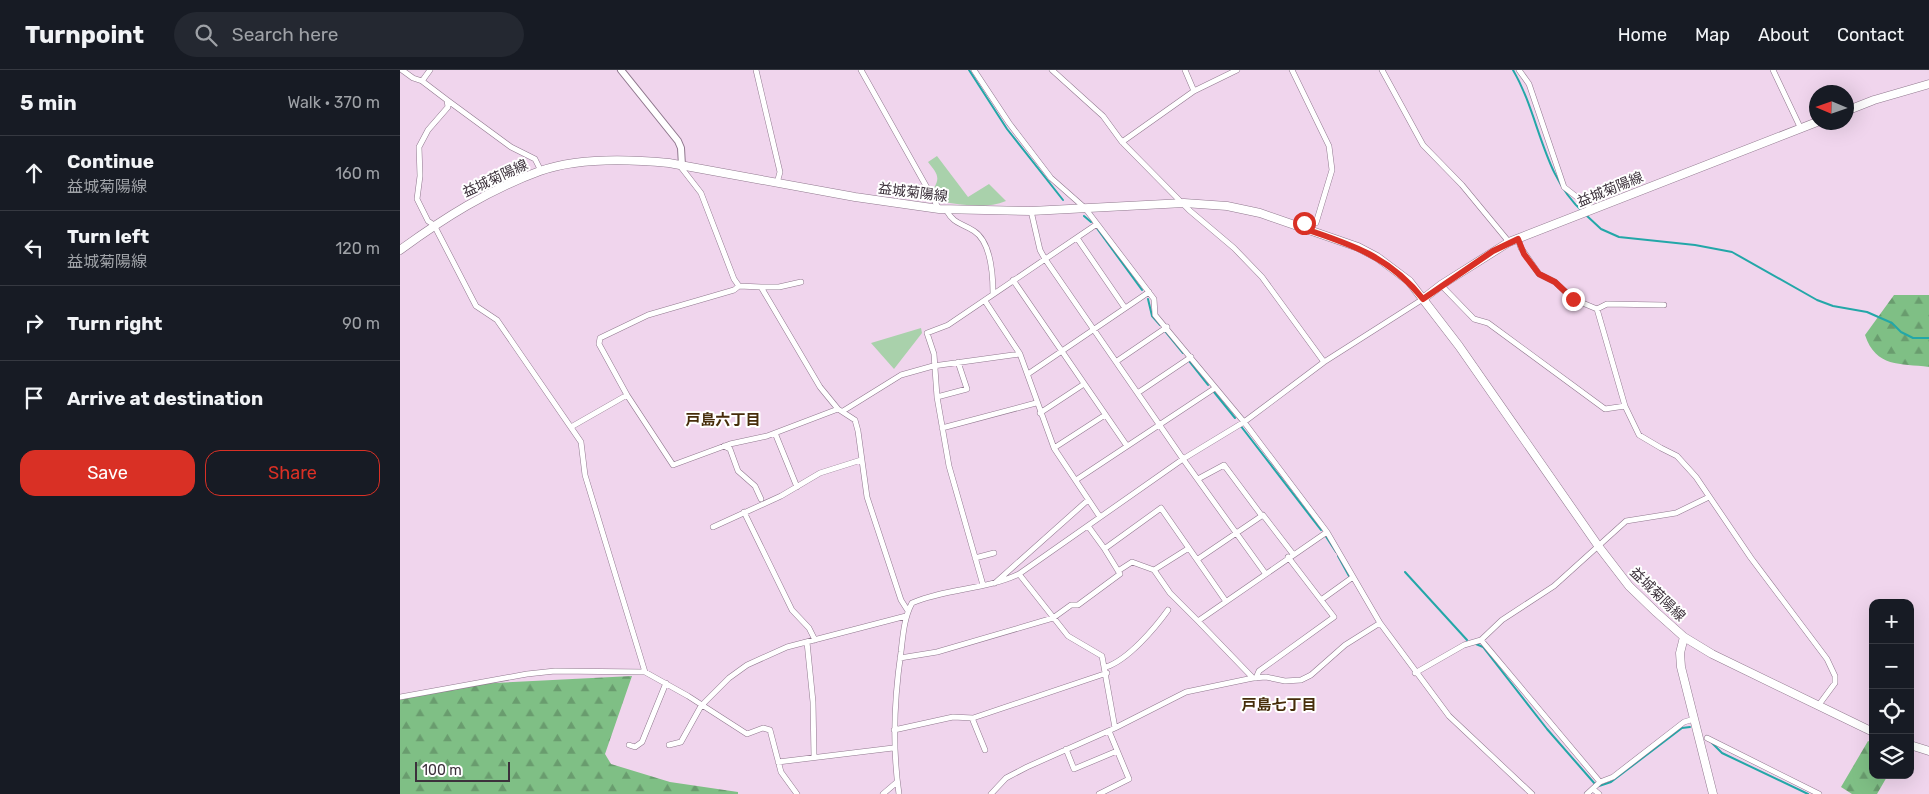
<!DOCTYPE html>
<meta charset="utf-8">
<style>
:root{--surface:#171b24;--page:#242831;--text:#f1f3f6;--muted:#9ea1a6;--line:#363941;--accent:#d93025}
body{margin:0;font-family:Rubik,"Noto Sans JP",sans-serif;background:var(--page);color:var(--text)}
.controls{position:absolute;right:15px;bottom:15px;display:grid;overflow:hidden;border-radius:10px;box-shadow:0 5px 20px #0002}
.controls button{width:45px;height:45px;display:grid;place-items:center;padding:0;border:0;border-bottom:1px solid var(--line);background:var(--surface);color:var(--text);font:25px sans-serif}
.compass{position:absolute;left:1409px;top:15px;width:45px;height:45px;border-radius:50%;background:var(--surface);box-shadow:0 5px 20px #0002;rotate:272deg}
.scale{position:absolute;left:15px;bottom:12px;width:95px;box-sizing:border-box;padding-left:5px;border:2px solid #3c313b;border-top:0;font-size:14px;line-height:18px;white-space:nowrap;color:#3c313b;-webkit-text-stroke:4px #fff;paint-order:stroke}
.stop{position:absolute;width:15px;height:15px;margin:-11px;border:4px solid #d93025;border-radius:50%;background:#fff}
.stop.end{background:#d93025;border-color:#fff;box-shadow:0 1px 5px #0008}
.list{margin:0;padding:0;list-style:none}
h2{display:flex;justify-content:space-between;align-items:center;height:65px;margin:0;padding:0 20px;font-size:21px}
h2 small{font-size:16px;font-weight:400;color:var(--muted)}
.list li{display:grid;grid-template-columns:32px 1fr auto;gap:15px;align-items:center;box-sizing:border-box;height:75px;padding:0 20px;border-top:1px solid var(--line)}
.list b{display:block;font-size:19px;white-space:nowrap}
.list p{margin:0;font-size:16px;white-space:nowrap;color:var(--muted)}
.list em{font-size:16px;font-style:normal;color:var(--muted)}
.actions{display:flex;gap:10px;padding:15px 20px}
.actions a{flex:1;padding:11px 0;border:1px solid var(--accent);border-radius:15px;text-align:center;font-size:18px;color:var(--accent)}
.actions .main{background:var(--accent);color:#fff}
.icon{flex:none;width:28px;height:28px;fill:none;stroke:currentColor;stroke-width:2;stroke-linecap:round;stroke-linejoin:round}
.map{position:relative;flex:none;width:1529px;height:724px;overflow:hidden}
header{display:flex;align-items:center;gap:30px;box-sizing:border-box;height:70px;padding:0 25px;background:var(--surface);border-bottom:1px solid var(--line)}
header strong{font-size:24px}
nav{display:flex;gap:28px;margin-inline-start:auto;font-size:18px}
.search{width:350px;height:45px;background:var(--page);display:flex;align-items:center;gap:12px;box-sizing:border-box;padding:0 18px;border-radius:28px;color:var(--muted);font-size:19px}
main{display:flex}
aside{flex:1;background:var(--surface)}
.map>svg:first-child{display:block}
.grass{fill:#a9d1ab}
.forest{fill:url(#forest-firs)}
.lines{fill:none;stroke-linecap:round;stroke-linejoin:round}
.stream{stroke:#23a7a8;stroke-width:2}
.minor-casing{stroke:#90788e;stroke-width:6}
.tertiary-casing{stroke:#90788e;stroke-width:8}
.secondary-casing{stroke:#90788e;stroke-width:9}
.minor{stroke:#fff;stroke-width:5}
.tertiary{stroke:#fff;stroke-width:6}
.secondary{stroke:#fff;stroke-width:8}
.route{stroke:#d93025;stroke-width:6}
.labels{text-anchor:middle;stroke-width:4;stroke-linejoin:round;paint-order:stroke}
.street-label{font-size:14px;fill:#3c313b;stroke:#fff}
.neighbourhood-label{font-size:15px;font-weight:bold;fill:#462d0a;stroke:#fff}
</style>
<header>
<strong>Turnpoint</strong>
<div class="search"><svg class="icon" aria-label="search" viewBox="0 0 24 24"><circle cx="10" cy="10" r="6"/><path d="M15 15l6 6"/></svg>Search here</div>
<nav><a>Home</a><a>Map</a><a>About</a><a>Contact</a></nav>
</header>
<main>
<aside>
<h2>5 min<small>Walk · 370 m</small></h2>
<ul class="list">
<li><svg class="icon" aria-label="ahead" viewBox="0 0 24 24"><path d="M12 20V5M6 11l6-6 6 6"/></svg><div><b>Continue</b><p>益城菊陽線</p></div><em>160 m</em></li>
<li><svg class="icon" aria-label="left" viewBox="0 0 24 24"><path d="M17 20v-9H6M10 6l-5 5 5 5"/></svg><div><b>Turn left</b><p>益城菊陽線</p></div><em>120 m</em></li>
<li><svg class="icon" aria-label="right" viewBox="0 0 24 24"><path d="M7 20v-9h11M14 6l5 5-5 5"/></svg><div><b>Turn right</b></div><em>90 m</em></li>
<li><svg class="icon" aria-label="arrive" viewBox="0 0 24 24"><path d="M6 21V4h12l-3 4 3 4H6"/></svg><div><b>Arrive at destination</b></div></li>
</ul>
<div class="actions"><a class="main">Save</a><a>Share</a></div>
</aside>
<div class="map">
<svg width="1529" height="724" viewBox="0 0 1529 724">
<defs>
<pattern id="forest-firs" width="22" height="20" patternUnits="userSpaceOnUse" patternTransform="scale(1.25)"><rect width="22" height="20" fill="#7fbf85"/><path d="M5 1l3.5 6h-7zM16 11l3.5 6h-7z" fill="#699c6e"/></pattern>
</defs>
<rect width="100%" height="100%" fill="#f0d5ed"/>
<path class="grass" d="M537,86L568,127L589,114L606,131C587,139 563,135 543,132L534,118C541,107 536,102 528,92Z
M521,258L522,263L494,299L471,273Z"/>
<path class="forest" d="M1494,225H1529V297C1500,293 1476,298 1465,265Z
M232,606L205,684L211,694L270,712L338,722V724H0V628L75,614Z
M1468,671L1473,673V705H1488L1477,724H1452L1441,717Z"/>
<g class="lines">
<path class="stream" d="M569,0L607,59L663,130
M1113,0C1140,46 1142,105 1183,142
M1186,145L1201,159L1219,167L1295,175L1332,182L1417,230L1433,236L1467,242L1492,253L1501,262L1513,268H1529
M684,146L691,152
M696,157L742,220
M748,229L752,246L760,255
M765,261L783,283
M789,291L808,315
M814,322L835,348
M840,355L921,460
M925,465L936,482
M938,486L949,506
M1005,502L1067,570
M1076,574L1083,577L1147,659L1195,714
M1310,671L1322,683L1408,724
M1199,716L1211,712L1282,658L1290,657"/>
<g class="minor-casing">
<path id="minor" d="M2,0L13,8L22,11L47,30L48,37L28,60L19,77L20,106L17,129L28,151L34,155L76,236L97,250L181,372L185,405L245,602
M356,0L380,102L377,113
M461,0L539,139
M574,0L609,53L651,108L685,138L754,229L755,245L844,352L927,462L980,553L1049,646L1132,724
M652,0L703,46L722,72L789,140L834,178L862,207L924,292
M785,0L794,21
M892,0L929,76L932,100L916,153H904L903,158
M982,0L1023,75L1062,115L1109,172
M1119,0L1129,14L1164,117L1192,139
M1373,0L1401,59
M22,11L30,0
M47,30L111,77L135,89L141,101
M722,72L794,21L837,0
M280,96L301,123L334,209L339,216L361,217L420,317L438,339L455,350L458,361L467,427L501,530L508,541
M546,140C555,155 560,152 574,161C591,172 593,206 593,224
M631,141L640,180L645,189L783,389L865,503
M677,168L725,238
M1118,169L1121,178L1139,204L1155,212L1173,229L1197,239L1207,234L1264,235
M613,210L727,376
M1041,215L1074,249L1088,253L1205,339L1225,336L1239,365L1261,378L1277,386L1296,407L1351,488L1427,589L1435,606V613L1418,636
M361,217H379L401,212
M585,231L620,284L654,378L700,447
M1197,239L1225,336
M717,291L767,257
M628,304L749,222
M739,322L791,287
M227,325L199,274L200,268L248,245L334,220L339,216
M537,327L567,319L558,292
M443,341L501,305L533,296L620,284
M640,343L684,314
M171,357L227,325L273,395L330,374L367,366L438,339
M542,358L636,333
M375,363L397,417
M324,376L330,379L338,401L355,416L361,429
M654,378L705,345
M798,409L824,395L862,446
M676,410L815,318
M344,442L392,540L409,558L415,570
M688,456L704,478L707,477L761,438L825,530
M313,457L381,426L420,403L461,390
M575,488L594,483
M798,489L863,445L893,484
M754,500L789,478
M718,501L732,492L754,500L770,523L798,551
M619,504L668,566L702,586L715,658
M595,513L688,430
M583,515L549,396L537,327L534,284L527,263L548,255L697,154
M921,530L953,507
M1081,570L1200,712
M407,572L413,632L414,687
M500,588L537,582L653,548L671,535H678L720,504L704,478
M706,597C728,590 755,558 768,540
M1015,603L1064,575L1081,570L1102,550L1154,516L1226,451L1276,443L1309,427
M853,608L798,551L927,462
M856,608L859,601L934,547L888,487
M0,627L127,604L155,601L245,602L288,626L347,664L363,658L370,660L381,702L397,724
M572,648L585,680
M494,660L553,647L573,648L707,603
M1307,668L1419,724
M229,675L235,677L242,672L266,613
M269,675L281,672L301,636L329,608L347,595L387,577L506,546
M666,679L674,699L717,681
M378,692L493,678
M1193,719L1199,724
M483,724L497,712
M499,724C492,676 494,630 501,582C503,565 504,548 512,533C546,518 586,520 619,504L783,389L844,352L924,292L1023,229
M591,724L606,708L627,697L715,658L786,622L853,608L866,607L885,611L901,610L911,605L945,575L980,553
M699,724L729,709L709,661
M1187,724L1200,712L1213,707L1284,652L1294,649"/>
</g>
<g class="tertiary-casing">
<path id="tertiary" d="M221,0L278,71L281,78L282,96"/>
</g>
<g class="secondary-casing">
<path id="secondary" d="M1446,41L1474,30L1529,14
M0,180C44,148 88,120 140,101C179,87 229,89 269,93L455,127L539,139L631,141L784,133L827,136L860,143L958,177L977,187L1009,211L1059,276L1199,477L1229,516L1256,542L1284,567L1312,584L1473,662
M1023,229L1041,215L1109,172L1417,52
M1284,567L1280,583L1281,597L1313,724
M1510,675L1529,681"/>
</g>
<use href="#minor" class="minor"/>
<use href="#tertiary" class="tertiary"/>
<use href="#secondary" class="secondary"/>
</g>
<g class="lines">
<path class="route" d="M904,153L902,158C951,174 990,187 1023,229L1093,181L1118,169L1124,184L1139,204L1155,212L1173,229"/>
</g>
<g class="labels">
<g class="street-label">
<text transform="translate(95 108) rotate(-25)" y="5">益城菊陽線</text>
<text transform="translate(1210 119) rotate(-22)" y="5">益城菊陽線</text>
<text transform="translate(513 122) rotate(7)" y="5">益城菊陽線</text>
<text transform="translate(1258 524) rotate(44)" y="5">益城菊陽線</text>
</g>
<g class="neighbourhood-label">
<text x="323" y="355">戸島六丁目</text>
<text x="879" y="640">戸島七丁目</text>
</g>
</g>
</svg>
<div class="controls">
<button>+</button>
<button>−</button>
<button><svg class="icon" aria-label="locate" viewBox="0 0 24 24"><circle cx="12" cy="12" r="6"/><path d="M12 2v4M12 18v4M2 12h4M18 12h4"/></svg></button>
<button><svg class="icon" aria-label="layers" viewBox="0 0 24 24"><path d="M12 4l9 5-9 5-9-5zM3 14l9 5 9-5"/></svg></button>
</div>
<svg class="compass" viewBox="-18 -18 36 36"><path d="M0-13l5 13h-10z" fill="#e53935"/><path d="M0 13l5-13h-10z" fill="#9ea1a6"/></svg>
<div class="scale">100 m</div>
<div class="stop" style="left:904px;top:153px"></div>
<div class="stop end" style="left:1173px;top:229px"></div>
</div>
</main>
